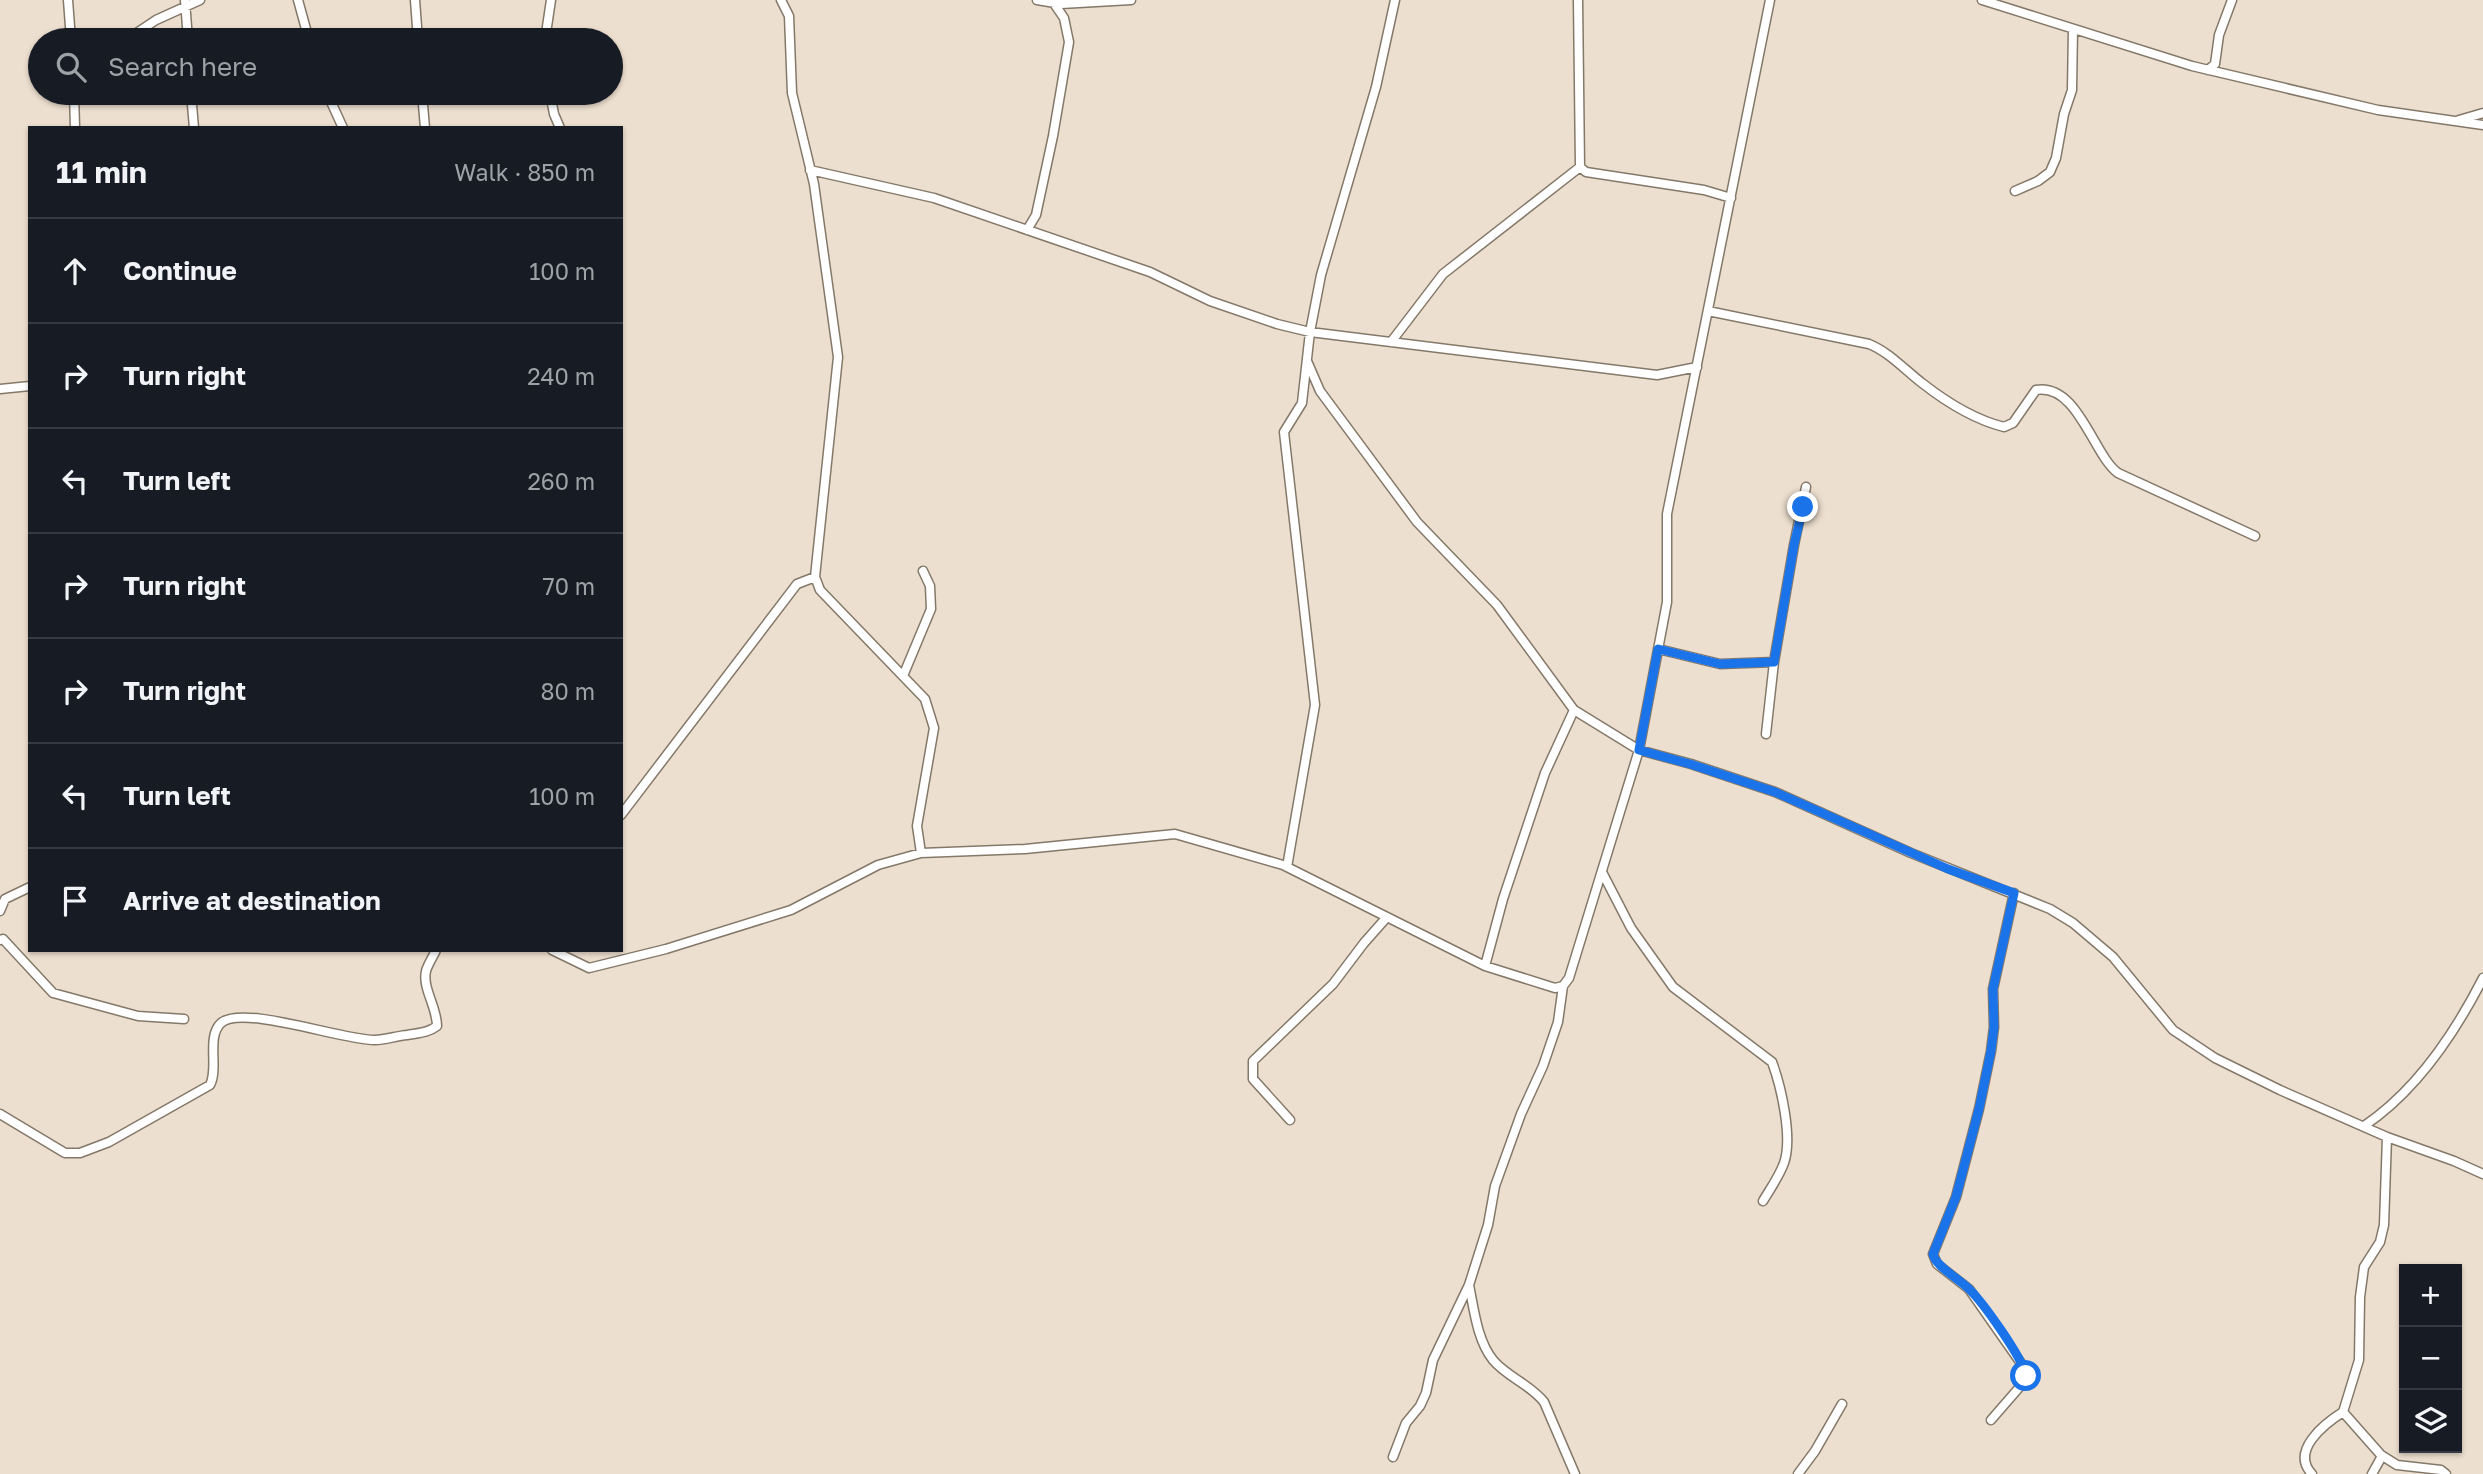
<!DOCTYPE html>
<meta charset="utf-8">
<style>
:root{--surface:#171b24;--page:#20242c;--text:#f1f3f6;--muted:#9ea1a6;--line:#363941}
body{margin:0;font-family:"Golos Text",sans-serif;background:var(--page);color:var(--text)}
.controls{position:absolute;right:21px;bottom:21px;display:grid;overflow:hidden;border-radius:0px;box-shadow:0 2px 5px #0004}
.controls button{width:63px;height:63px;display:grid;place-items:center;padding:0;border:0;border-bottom:2px solid var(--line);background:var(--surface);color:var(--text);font:35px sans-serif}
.stop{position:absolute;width:21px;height:21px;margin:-16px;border:5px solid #1a73e8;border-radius:50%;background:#fff}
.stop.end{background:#1a73e8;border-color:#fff;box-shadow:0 2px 7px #0008}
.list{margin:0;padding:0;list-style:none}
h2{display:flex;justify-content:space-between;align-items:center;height:91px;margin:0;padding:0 28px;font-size:30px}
h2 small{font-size:23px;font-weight:400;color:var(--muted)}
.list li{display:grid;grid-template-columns:46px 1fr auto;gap:21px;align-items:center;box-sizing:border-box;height:105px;padding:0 28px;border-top:2px solid var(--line)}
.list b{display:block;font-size:26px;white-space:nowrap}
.list em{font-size:23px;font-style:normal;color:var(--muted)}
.icon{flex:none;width:38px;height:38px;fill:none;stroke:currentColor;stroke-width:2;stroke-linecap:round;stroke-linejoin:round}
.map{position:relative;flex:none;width:2483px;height:1474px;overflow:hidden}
.search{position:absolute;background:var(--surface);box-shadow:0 2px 5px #0004;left:28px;top:28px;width:595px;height:77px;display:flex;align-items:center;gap:18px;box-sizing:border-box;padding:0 24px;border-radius:38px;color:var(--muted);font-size:26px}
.panel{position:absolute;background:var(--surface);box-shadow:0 2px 5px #0004;left:28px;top:126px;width:595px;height:826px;border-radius:0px}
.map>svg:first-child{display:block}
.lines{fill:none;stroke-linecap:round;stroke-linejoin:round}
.street-casing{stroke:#847869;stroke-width:11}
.street{stroke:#fff;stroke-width:8}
.route{stroke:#1a73e8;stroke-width:9}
</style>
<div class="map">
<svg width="2483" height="1474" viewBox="0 0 2483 1474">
<rect width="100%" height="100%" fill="#eddfcf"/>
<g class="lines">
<g class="street-casing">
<path id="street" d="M68,0L71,40
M185,0L188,40
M298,0L309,40
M415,0L418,40
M781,0L789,16L792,93L814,184L838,357L815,577L820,590L925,699L934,728L917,826L921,853
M1037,0L1061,4L1131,0
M1982,0L2192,66L2378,110L2483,125
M126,40L156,20L200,0
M545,40L551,0
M2208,70L2215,64L2219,35L2232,0
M74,93L75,128
M191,93L194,128
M327,93L343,128
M422,93L425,128
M550,93L554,114L560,128
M2459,120L2483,113
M1580,167L1586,172L1704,190L1731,198
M810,170L934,198L1150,272L1210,301L1277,324L1310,332L1657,375L1697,367
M2015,191L2038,181L2050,172L2056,158L2064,114L2072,90L2073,29
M1027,230L1036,215L1053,136L1069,42L1064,18L1053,2
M1708,311L1869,344C1889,352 1905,370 1922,383C1945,401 1976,420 2004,427L2013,423L2036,390C2078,383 2093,455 2118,473L2255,536
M1391,342L1443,274L1580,167L1578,0
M1307,361L1320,391L1417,522L1497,605L1574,710L1639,750L1691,764L1775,792L1911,853L2050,909L2073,923L2113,957L2173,1030L2215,1058L2280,1090L2387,1137L2454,1161L2483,1174
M0,389L30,386
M1658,649L1720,664L1774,662L1766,734
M1774,662L1794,545L1806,487
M903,676L931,609L930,586L923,571
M621,815L797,584L815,577
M1287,867L1315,705L1284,432L1302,403L1310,332L1321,275L1376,87L1395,0
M1602,872L1631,928L1673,987L1772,1062C1781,1086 1793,1138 1784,1163C1779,1177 1770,1189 1763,1201
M0,911L5,899L30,887
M0,940L3,939L53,993L138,1016L184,1019
M552,950L589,968L666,949L791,910L878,865L921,853L1025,849L1175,834L1283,865L1485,966L1555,988L1563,986L1569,978L1639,750L1667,602V514L1770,0
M1485,966L1503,899L1545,773L1574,710
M0,1114L65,1153H80L109,1142L210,1085C219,1068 206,1037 221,1023C242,1004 345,1041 375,1040C385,1040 396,1036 407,1035C418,1033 428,1033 437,1026C437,1007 422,988 426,971C428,964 433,957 436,950
M1290,1120L1253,1079V1061L1333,984L1364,943L1387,917
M2364,1126C2416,1091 2455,1033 2483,978
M1469,1285C1474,1309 1477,1340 1493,1360C1507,1377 1530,1384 1544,1402L1575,1474
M2343,1412L2381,1455L2397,1465L2441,1470L2446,1474
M1991,1420L2024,1382L2026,1375L2025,1369L1969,1289L1937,1264L1933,1254L1956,1197L1979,1109L1991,1051L1994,1027L1993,989L2014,893
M1393,1457L1406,1423L1420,1406L1426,1393L1433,1360L1469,1285L1488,1225L1495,1186L1521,1114L1543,1066L1558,1022L1563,986
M1798,1474L1815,1451L1842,1404
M2312,1474C2290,1451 2324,1424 2343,1412L2359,1360L2360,1297L2364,1267L2380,1242L2384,1225L2387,1137
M2372,1474L2382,1456"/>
</g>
<use href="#street" class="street"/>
</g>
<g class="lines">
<path class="route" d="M1803,507L1794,545L1774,662L1720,664L1658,649L1639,750L1690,764L1775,792L1948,869L2014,893L1993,989L1994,1027L1991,1051L1979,1109L1956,1197L1933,1254C1935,1266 1958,1278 1968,1288C1982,1301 2023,1358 2026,1376"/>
</g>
</svg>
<div class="controls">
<button>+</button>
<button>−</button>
<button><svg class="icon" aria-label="layers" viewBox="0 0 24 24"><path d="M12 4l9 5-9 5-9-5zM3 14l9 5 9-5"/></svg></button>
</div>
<div class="stop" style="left:2026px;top:1376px"></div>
<div class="stop end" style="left:1803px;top:507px"></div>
<div class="search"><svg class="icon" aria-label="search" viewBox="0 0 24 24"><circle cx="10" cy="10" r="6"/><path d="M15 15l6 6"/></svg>Search here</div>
<section class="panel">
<h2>11 min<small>Walk · 850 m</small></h2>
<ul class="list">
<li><svg class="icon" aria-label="ahead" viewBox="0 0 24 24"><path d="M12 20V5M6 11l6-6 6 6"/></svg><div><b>Continue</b></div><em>100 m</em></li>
<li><svg class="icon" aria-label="right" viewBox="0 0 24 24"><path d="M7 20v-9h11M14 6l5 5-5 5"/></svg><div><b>Turn right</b></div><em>240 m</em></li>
<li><svg class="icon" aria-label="left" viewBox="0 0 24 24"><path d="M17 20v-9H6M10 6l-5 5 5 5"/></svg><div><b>Turn left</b></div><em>260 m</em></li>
<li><svg class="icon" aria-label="right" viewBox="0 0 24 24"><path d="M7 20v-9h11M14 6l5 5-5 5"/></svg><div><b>Turn right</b></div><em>70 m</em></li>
<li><svg class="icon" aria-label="right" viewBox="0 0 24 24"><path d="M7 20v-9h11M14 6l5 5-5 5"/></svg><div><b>Turn right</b></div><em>80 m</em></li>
<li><svg class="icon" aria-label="left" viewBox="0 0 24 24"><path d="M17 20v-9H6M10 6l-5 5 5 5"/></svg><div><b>Turn left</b></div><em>100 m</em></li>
<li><svg class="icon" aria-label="arrive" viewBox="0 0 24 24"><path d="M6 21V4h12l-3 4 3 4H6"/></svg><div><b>Arrive at destination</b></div></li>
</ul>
</section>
</div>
